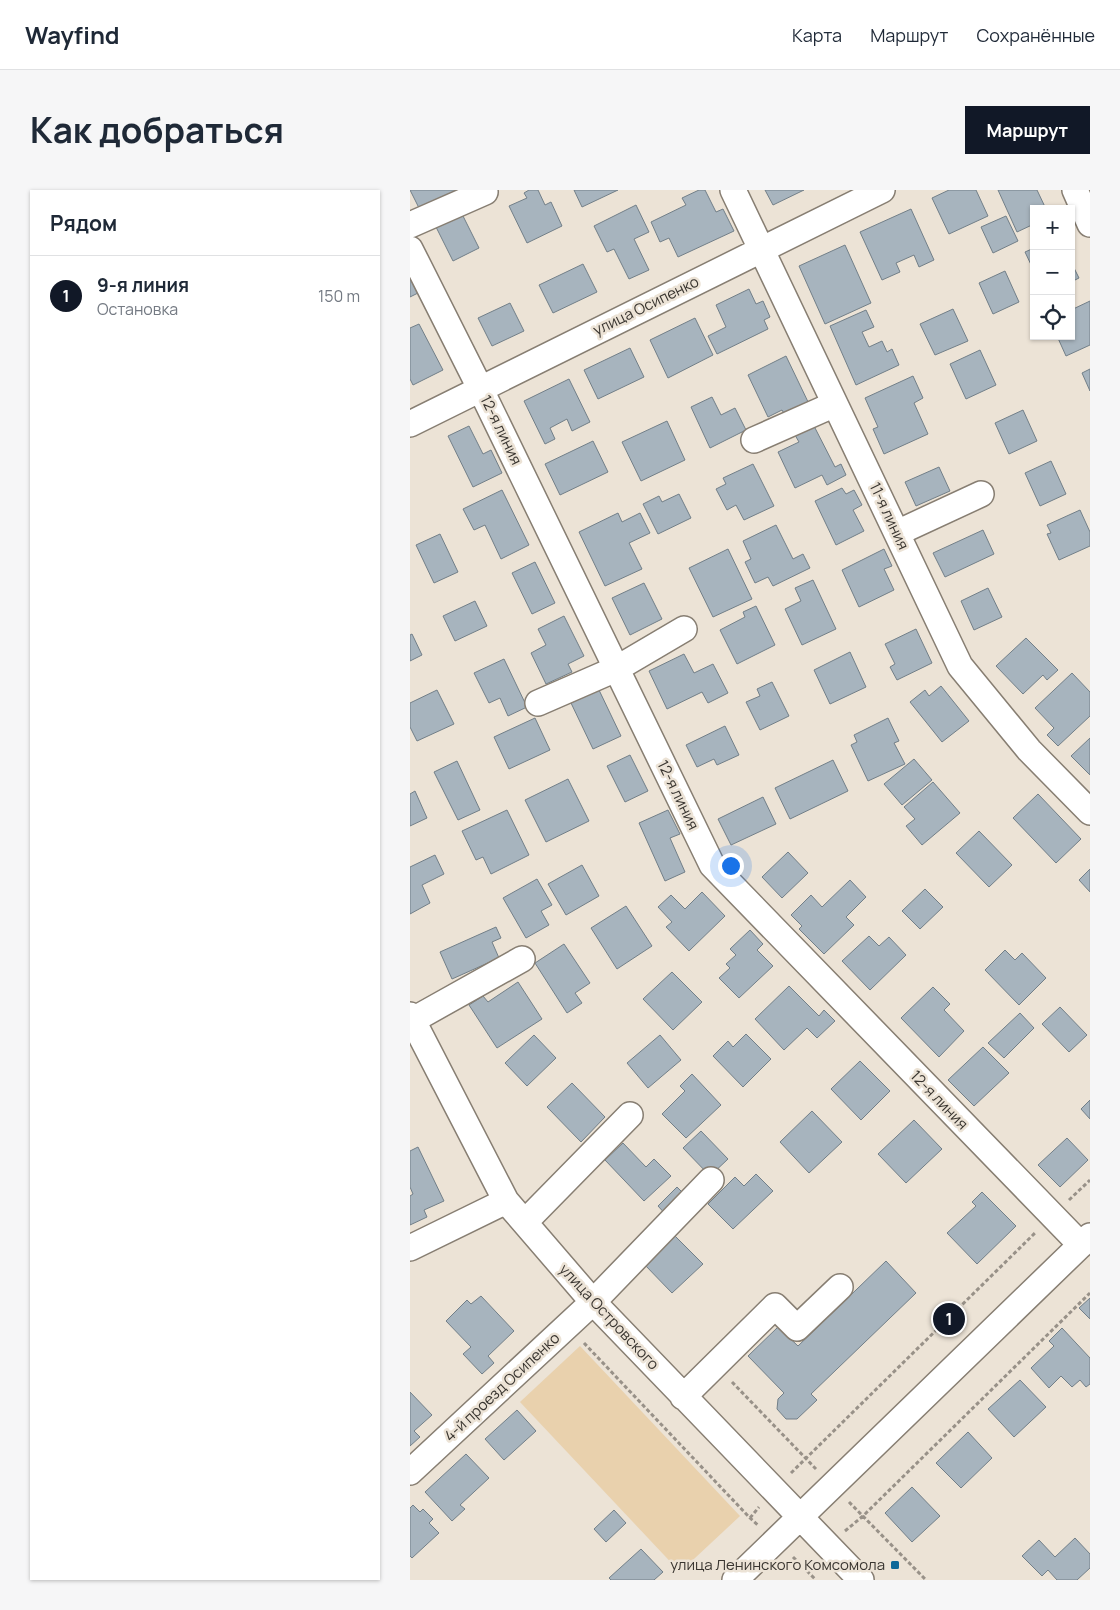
<!DOCTYPE html>
<html lang="ru">
<meta charset="utf-8">
<style>
:root{--surface:#fff;--page:#f6f6f7;--text:#1f2937;--muted:#747a83;--line:#e0e1e3;--accent:#111827}
body{margin:0;font-family:Manrope,sans-serif;background:var(--page);color:var(--text)}
.controls{position:absolute;right:15px;top:15px;display:grid;overflow:hidden;border-radius:0px;box-shadow:0 1px 4px #0004}
.controls button{width:45px;height:45px;display:grid;place-items:center;padding:0;border:0;border-bottom:1px solid var(--line);background:var(--surface);color:var(--text);font:25px sans-serif}
.you{position:absolute;left:320px;top:675px;width:18px;height:18px;margin:-12px;border:4px solid #fff;border-radius:50%;background:#1a73e8;box-shadow:0 0 0 8px #1a73e833}
.badge{display:grid;place-items:center;width:32px;height:32px;border-radius:50%;background:var(--accent);color:#fff;font-size:16px;font-weight:700}
.pin{position:absolute;translate:-50% -50%;border:2px solid #fff;box-shadow:0 1px 5px #0006}
.list{margin:0;padding:0;list-style:none}
h2{display:flex;justify-content:space-between;align-items:center;height:65px;margin:0;padding:0 20px;font-size:21px}
h2 small{font-size:16px;font-weight:400;color:var(--muted)}
.list li{display:grid;grid-template-columns:32px 1fr auto;gap:15px;align-items:center;box-sizing:border-box;height:80px;padding:0 20px;border-top:1px solid var(--line)}
.list b{display:block;font-size:19px;white-space:nowrap}
.list p{margin:0;font-size:16px;white-space:nowrap;color:var(--muted)}
.list em{font-size:16px;font-style:normal;color:var(--muted)}
.icon{flex:none;width:28px;height:28px;fill:none;stroke:currentColor;stroke-width:2;stroke-linecap:round;stroke-linejoin:round}
.map{position:relative;flex:none;width:680px;height:1390px;overflow:hidden;border-radius:0px}
header{display:flex;align-items:center;gap:30px;box-sizing:border-box;height:70px;padding:0 25px;background:var(--surface);border-bottom:1px solid var(--line)}
header strong{font-size:24px}
nav{display:flex;gap:28px;margin-inline-start:auto;font-size:18px}
.intro{display:flex;align-items:center;justify-content:space-between;box-sizing:border-box;height:120px;padding:0 30px}
h1{margin:0;font-size:35px}
.button{padding:12px 22px;border-radius:0px;background:var(--accent);color:#fff;font-size:18px;font-weight:700}
main{display:flex;gap:30px;padding:0 30px}
aside{flex:1;background:var(--surface);border-radius:0px;box-shadow:0 1px 4px #0004}
.map>svg:first-child{display:block}
.green{fill:#e9d1ad}
.building{fill:#a7b4be;stroke:#727f88}
.lines{fill:none;stroke-linecap:round;stroke-linejoin:round}
.minor-casing{stroke:#877e72;stroke-width:28}
.path{stroke:#989188;stroke-width:3;stroke-dasharray:4 2.5;stroke-linecap:butt}
.minor{stroke:#fff;stroke-width:25}
.poi-dot{fill:#0e6898;stroke:#ece3d6;stroke-width:2}
.labels{text-anchor:middle;stroke-width:5;stroke-linejoin:round;paint-order:stroke}
.street-label{font-size:15px;fill:#393530;stroke:#ece3d6}
.poi-label{font-size:15px;fill:#393530;stroke:#ece3d6;text-anchor:end}
</style>
<header>
<strong>Wayfind</strong>
<nav><a>Карта</a><a>Маршрут</a><a>Сохранённые</a></nav>
</header>
<div class="intro"><h1>Как добраться</h1><a class="button">Маршрут</a></div>
<main>
<aside>
<h2>Рядом<small></small></h2>
<ul class="list">
<li><span class="badge">1</span><div><b>9-я линия</b><p>Остановка</p></div><em>150 m</em></li>
</ul>
</aside>
<div class="map">
<svg width="680" height="1390" viewBox="0 0 680 1390">
<rect width="100%" height="100%" fill="#ece3d6"/>
<path class="green" d="M170,1156L330,1326L270,1382L110,1212Z"/>
<path class="building" d="M0,0H47L9,18Z
M119,0H128L135,15L141,12L152,36L117,53L99,16L117,8L114,3Z
M164,0H208L172,17Z
M289,0H295L306,22L313,19L324,41L268,67L259,48L250,52L241,32L276,15L272,8Z
M355,0H394L363,15Z
M539,0H566L578,26L539,44L522,8Z
M588,0H627L636,19H624V34L607,42Z
M226,15L239,42L224,49L239,80L219,89L204,59L197,62L184,36Z
M501,19L524,70L509,77L504,65L486,73L490,82L472,90L450,42Z
M51,22L69,58L43,71L25,35Z
M596,26L608,51L583,63L571,37Z
M435,55L461,113L415,134L389,76Z
M624,58V81L615,62Z
M661,72L669,88L661,92Z
M173,74L187,102L143,123L129,95Z
M595,81L609,112L583,124L569,93Z
M0,87L8,103L0,107Z
M339,99L346,114L353,111L360,127L354,130L358,139L307,164L298,146L316,137L306,115Z
M680,111V155L656,166L647,146H661V120Z
M100,113L114,141L82,156L68,128Z
M543,119L558,151L525,165L510,134Z
M456,120L464,137L452,142L459,157L472,151L477,162L482,159L489,175L446,195L420,136Z
M285,128L303,165L258,188L240,150Z
M9,134L33,180L3,195L0,189V138Z
M220,158L234,187L188,209L174,180Z
M570,160L586,195L556,209L540,174Z
M376,166L400,216L376,227L372,220L358,227L338,185Z
M680,179V201L672,183Z
M503,186L513,208L504,213L518,244L474,264L463,239L468,237L455,208Z
M159,189L180,232L162,241L157,229L140,238L145,249L135,254L114,211Z
M302,207L311,225L325,218L336,240L300,258L281,217Z
M613,220L627,251L599,264L585,233Z
M257,231L275,270L231,291L212,252Z
M59,236L73,264L81,260L92,283L63,297L38,246Z
M404,236L425,277L431,274L436,285L417,295L412,285L385,298L368,262L389,252L385,245Z
M183,251L198,282L150,305L135,274Z
M641,271L656,304L630,316L615,283Z
M343,274L364,316L334,330L326,315L317,320L306,299L316,294L313,288Z
M529,277L540,301L506,316L495,292Z
M432,298L436,304L444,300L452,315L443,320L454,341L426,355L405,311Z
M92,300L119,355L91,369L75,335L64,340L53,319Z
M269,304L281,328L248,344L233,314L249,306L252,312Z
M670,320L680,342V356L649,370L637,344L641,343L637,335Z
M208,323L212,332L230,323L240,343L219,353L232,379L195,396L169,342Z
M366,335L383,369L393,364L400,378L363,396L358,387L345,393L335,372L341,369L333,351Z
M573,340L584,364L535,387L523,363Z
M30,344L48,382L24,393L6,355Z
M318,359L342,409L303,427L279,378Z
M474,359L482,376L474,379L484,400L449,417L432,380Z
M125,372L145,413L122,424L102,383Z
M403,390L426,439L392,455L375,419L391,411L385,398Z
M234,393L252,429L220,445L202,408Z
M578,398L592,427L564,440L551,411Z
M65,411L77,436L45,451L33,426Z
M346,416L365,455L327,474L310,440L335,427L333,422Z
M154,426L174,466L158,474L162,482L136,494L121,463L136,455L128,439Z
M506,439L522,473L487,490L480,477L485,474L475,454Z
M2,444L12,465L0,471V445Z
M616,448L648,480L637,490L633,485L613,504L586,476Z
M440,462L456,497L420,514L404,480Z
M274,464L284,483L303,474L318,503L298,513L292,502L257,519L239,481Z
M94,469L117,517L98,526L90,508L79,513L64,483Z
M662,483L680,502V526L648,556L637,545L644,538L625,518Z
M362,492L379,526L350,540L336,512L350,506L347,499Z
M531,496L559,531L532,552L500,512L515,500L519,506Z
M27,500L44,534L7,551L0,537V513Z
M189,500L211,546L183,559L161,513Z
M125,528L140,560L99,579L84,547Z
M478,528L489,551L484,553L495,574L458,591L441,555L447,552L444,545Z
M315,536L329,565L307,575L304,569L287,577L276,555Z
M680,548V585L661,566Z
M220,565L238,601L215,612L197,576Z
M504,569L522,590L492,615L474,594Z
M423,570L438,601L380,629L365,598Z
M47,571L70,620L48,630L24,582Z
M158,589L179,631L136,652L115,610Z
M523,592L550,623L512,655L496,636L505,629L494,617Z
M5,601L17,628L0,636V604Z
M628,604L671,649L646,673L603,628Z
M353,607L366,634L321,655L308,629Z
M97,620L119,665L81,684L73,667L66,670L52,641Z
M258,620L270,644L260,648L275,682L255,691L229,633Z
M569,641L602,675L579,697L546,663Z
M378,662L398,683L372,708L352,687Z
M25,665L34,684L12,695L20,713L0,724V677Z
M172,675L189,706L156,725L138,694Z
M680,679V702L669,690Z
M127,689L142,715L131,721L139,735L116,748L93,708Z
M440,690L456,707L436,727L444,735L414,764L389,739L392,736L381,725L401,705L412,717Z
M515,699L533,717L510,739L492,721Z
M292,702L315,726L279,761L256,737L262,732L248,717L261,705L275,719Z
M216,716L242,756L207,779L181,738Z
M86,737L91,748L82,752L89,768L42,789L30,762Z
M340,740L353,754L347,760L363,776L329,808L309,788L320,778L316,774L326,765L320,759Z
M459,746L469,756L479,747L496,765L460,800L432,771Z
M154,754L180,793L165,803L172,813L157,823L125,773Z
M595,760L605,770L612,763L636,788L609,815L575,780Z
M262,782L292,812L263,840L233,809Z
M108,792L132,829L87,858L59,815L73,806L78,812Z
M379,796L409,826L414,820L425,831L407,848L397,838L374,860L345,829Z
M523,797L540,814L534,820L554,841L529,867L491,828Z
M650,817L677,845L659,862L632,834Z
M610,823L624,838L594,868L578,853Z
M336,844L361,869L333,897L303,866L318,851L323,857Z
M124,845L146,868L117,896L95,873Z
M250,845L271,870L238,898L217,873Z
M573,857L599,883L564,916L538,890Z
M450,871L480,901L451,930L421,899Z
M282,884L311,915L276,948L252,924L275,901L270,896Z
M162,893L195,927L171,952L137,917Z
M680,910V929L671,919Z
M402,921L432,952L399,983L370,952Z
M504,930L532,959L496,993L468,964Z
M291,941L318,969L300,986L273,958Z
M657,948L678,970L650,997L628,975Z
M213,953L236,977L244,969L261,986L234,1011L195,970Z
M8,957L34,1011L14,1020L17,1027L0,1035V1006L3,1004L0,997V961Z
M346,984L363,1001L323,1039L298,1014L325,987L334,996Z
M267,997L278,1008L258,1027L248,1016Z
M572,1002L606,1036L567,1074L537,1043L566,1016L562,1012Z
M264,1045L293,1074L262,1103L234,1074Z
M476,1071L506,1103L401,1204L407,1210L387,1229H376L367,1219L368,1209L374,1203L338,1166L368,1137L388,1156Z
M71,1106L104,1141L78,1166L84,1173L72,1184L53,1164L61,1157L36,1131L57,1110L61,1114Z
M680,1108V1129L669,1118Z
M652,1138L680,1168V1194L676,1197L670,1190L662,1197L651,1186L639,1198L621,1178L644,1156L639,1151Z
M610,1190L636,1217L604,1247L578,1219Z
M0,1202L22,1225L4,1241L10,1247L0,1256Z
M107,1220L126,1241L94,1270L75,1249Z
M558,1242L582,1268L551,1298L526,1273Z
M56,1264L79,1288L50,1315L55,1319L42,1331L15,1302Z
M502,1297L530,1326L502,1352L475,1323Z
M3,1315L10,1322L13,1319L23,1329L19,1333L29,1343L2,1368L0,1366V1318Z
M204,1320L216,1333L196,1352L184,1339Z
M665,1348L680,1364V1378L667,1390H647L638,1380L632,1386L612,1366L629,1350L645,1367Z
M231,1359L253,1382L244,1390H201L199,1388Z"/>
<g class="lines">
<g class="minor-casing">
<path id="minor" d="M323,0L550,476L619,560L680,622
M665,0L680,34
M0,35L75,2
M0,59L70,198L302,675L671,1055
M0,234L472,0
M344,250L425,214
M487,343L571,304
M128,513L206,479L274,439
M0,825L96,1011L183,1112L451,1390
M3,830L112,769
M115,1032L220,925
M0,1058L96,1011
M273,1207L365,1116L387,1138L430,1097
M0,1282L183,1112L301,990
M325,1390L680,1046"/>
</g>
<path class="path" d="M659,1010L680,990
M174,1153L340,1328L349,1336
M322,1192L406,1279
M381,1283L626,1042
M439,1312L516,1390
M340,1328L349,1317
M435,1341L453,1326L680,1103
M383,1367L406,1390
M393,1377L400,1370"/>
<use href="#minor" class="minor"/>
</g>
<rect class="poi-dot" x="480" y="1370" width="10" height="10" rx="2.5"/>
<g class="labels">
<g class="street-label">
<text transform="translate(236 116) rotate(-26)" y="5">улица Осипенко</text>
<text transform="translate(91 240) rotate(64)" y="5">12-я линия</text>
<text transform="translate(479 326) rotate(65)" y="5">11-я линия</text>
<text transform="translate(268 605) rotate(64)" y="5">12-я линия</text>
<text transform="translate(529 910) rotate(46)" y="5">12-я линия</text>
<text transform="translate(199 1127) rotate(47)" y="5">улица Островского</text>
<text transform="translate(92 1197) rotate(-43)" y="5">4-й проезд Осипенко</text>
</g>
<g class="poi-label">
<text x="475" y="1380">улица Ленинского Комсомола</text>
</g>
</g>
</svg>
<div class="controls">
<button>+</button>
<button>−</button>
<button><svg class="icon" aria-label="locate" viewBox="0 0 24 24"><circle cx="12" cy="12" r="6"/><path d="M12 2v4M12 18v4M2 12h4M18 12h4"/></svg></button>
</div>
<div class="you"></div>
<div class="pin badge" style="left:539px;top:1129px">1</div>
</div>
</main>
